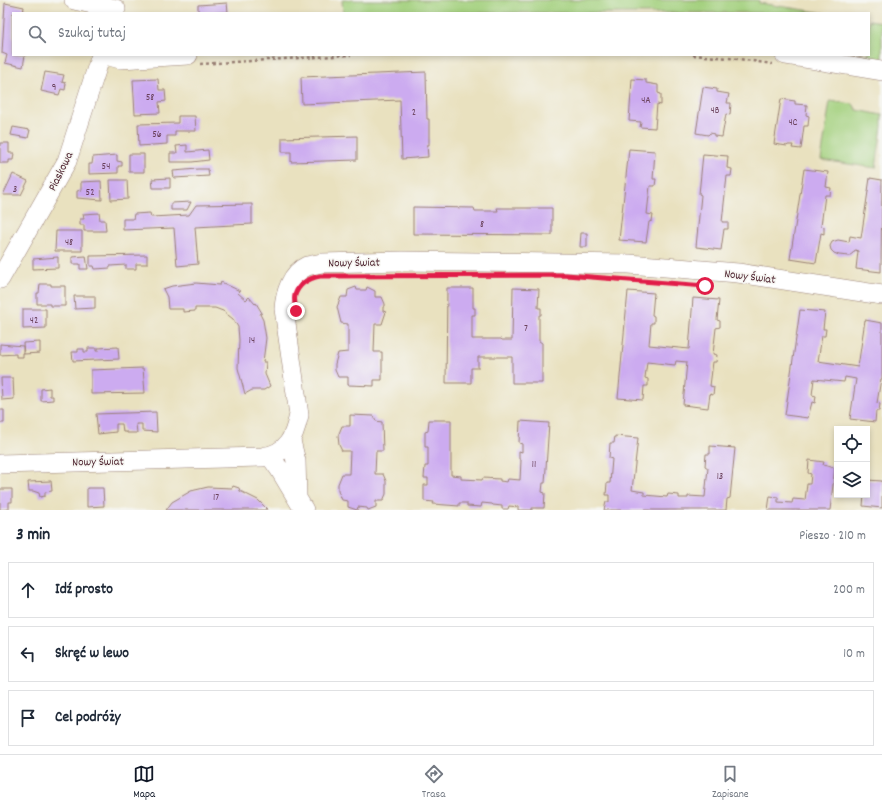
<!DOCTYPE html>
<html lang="pl">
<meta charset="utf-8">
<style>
:root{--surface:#fff;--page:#f6f6f7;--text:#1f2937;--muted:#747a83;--line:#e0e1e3;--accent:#111827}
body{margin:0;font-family:Dekko,sans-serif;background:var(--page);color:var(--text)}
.controls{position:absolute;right:12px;bottom:12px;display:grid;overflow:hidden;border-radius:0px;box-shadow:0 2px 6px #0003}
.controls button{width:36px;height:36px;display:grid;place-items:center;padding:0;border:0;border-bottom:1px solid var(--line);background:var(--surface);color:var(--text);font:20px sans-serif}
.stop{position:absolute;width:12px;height:12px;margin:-9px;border:3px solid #e11d48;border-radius:50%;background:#fff}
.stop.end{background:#e11d48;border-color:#fff;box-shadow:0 1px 4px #0008}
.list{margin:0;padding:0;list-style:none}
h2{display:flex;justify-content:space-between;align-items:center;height:52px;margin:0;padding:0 16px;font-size:17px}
h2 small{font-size:13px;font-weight:400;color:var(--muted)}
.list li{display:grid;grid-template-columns:26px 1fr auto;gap:12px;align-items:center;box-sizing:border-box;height:56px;margin:0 8px 8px;padding:0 8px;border:1px solid var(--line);border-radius:0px}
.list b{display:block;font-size:15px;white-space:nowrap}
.list em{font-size:13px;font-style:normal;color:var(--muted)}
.icon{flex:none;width:22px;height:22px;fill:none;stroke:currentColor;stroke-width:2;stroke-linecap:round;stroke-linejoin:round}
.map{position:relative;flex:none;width:882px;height:510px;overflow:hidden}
.search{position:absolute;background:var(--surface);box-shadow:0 2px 6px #0003;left:12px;right:12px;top:12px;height:44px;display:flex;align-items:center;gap:10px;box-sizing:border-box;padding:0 14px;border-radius:0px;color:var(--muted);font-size:15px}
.sheet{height:244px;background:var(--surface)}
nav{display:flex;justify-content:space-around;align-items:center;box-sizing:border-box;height:56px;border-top:1px solid var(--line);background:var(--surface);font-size:11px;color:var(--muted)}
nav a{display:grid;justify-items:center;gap:2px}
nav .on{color:var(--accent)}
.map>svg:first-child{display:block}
.green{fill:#a3d07d;stroke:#767854}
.building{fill:#ccabf0}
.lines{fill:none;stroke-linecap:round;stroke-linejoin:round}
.minor-casing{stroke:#9a8075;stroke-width:20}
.path{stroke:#9a8075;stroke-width:2.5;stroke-dasharray:3 3;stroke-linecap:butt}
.minor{stroke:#fff;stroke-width:19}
.route{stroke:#e11d48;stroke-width:5}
.labels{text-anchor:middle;stroke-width:3;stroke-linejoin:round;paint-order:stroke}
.number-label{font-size:10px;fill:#6a425c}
.street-label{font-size:12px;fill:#4a1f2b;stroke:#f6f6f2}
</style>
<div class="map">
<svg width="882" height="510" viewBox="0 0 882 510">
<rect width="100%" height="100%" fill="#f6f6f2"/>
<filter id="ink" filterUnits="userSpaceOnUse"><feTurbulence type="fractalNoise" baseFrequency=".025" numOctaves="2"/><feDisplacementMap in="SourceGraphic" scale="8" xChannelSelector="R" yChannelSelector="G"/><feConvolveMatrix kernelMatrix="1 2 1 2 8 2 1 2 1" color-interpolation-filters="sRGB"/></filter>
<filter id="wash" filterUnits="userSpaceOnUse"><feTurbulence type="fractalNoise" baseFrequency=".012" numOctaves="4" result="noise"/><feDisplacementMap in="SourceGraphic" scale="16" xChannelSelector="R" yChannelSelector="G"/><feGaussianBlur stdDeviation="0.9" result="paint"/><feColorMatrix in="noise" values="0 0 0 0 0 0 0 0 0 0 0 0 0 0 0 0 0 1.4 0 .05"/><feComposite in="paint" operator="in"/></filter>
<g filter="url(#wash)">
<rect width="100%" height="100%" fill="#e9e1bf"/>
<path class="green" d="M342,0H759V3L824,13H343Z
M869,20L882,22V60L843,55H869Z
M830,101L853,104L857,110L882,115V126L876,168L821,160Z"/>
<g id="blocks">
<path class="building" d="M5,3L24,7L23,13H13V55H25L23,67L5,63L7,55L2,53Z
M227,3L228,12L198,13V5Z
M45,72L64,75L62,82L66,83L65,90L61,89L59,95L41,91Z
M426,72L427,119H429V145H427L428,157L402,159L400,100L302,104L301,77Z
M158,79L159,90H165L166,101L159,102L160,113L135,114L133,80Z
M632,79L646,80V83L658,85V93L661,94V105L657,104L655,128L640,127L641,122L629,121Z
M703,87L717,89V92L729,94L727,103H731L730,115L726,114L722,137L714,136V134L710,133L708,135L696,133Z
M781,99L795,101V104L807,105L806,115L809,116L808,126H804L801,149L792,148L793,145H788L787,146L774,144Z
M178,116H195L196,131H175V136H167V144L139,146L138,124L178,123Z
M13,127L30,130L28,138L11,135Z
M357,136V160L291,162V152H282V138Z
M0,143H9V153H14L13,160H9V163H0Z
M187,145V152L208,150L209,160L192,162H170V153H177L176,146Z
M629,149L655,151L653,179H656L655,186H650L647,214L653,215L652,221L649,222L646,242L619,240Z
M129,154H144V172H129Z
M703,154L728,156L727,168L732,169L731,176H727L722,222H728V229H724L721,250L696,247L701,195L699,194Z
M117,155V161L122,162V166H118V173L89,174V164H92L93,157Z
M198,169H208L209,176L174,178L173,171Z
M804,169L828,172L826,187L831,188L830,195H825L821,226L824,227V234L821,233L816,263L790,259Z
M13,174L28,181L21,195H3Z
M170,178V188H153L152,179Z
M870,178L882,180L881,272L856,269L858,251L855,250L853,253L849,256L839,255L834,253L831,250L830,246L832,242L838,240L849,242L850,236L861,238Z
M110,180H127L128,199L111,200Z
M101,181L102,200L77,198V191L81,190V182Z
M191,202L187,210H171V203Z
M252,204V224L195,227L198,264L177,266L174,228L123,230V219H133L134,214L150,213L151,217L189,215L196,205Z
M413,207L474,208L475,211H498L497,208H552V235L413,234Z
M99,213L100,220H105L106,231H84V225H80V219H84L83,214Z
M56,231H82V251H55Z
M581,233H587V247H580Z
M147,255V264H136V269H126V265L110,266V268L95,269L94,266H90V256Z
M86,256L88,269H80V264H72V257Z
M58,257V268L33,269V259Z
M221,282L240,291L238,293L246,300L249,297L255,304L256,303L262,313L260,314L263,320L266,338L263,362H266L265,374L270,386L264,390H252L245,394L238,368L239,340L238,327L233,319L223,311L215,308H195V311L183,312V309H168L167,297L163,289L172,286L196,283L220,285Z
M40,284H51V286H65V306H50V304H37V293H39Z
M356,287L357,290H366L367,287L375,291V297H382L385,304V306L383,307V311L386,312L382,324H375L374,352H382V380H374V386L348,385V377H338L335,370V364L338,353L348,352V324L341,323L337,307L341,297H347L348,290Z
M447,288H473V308H475V315H472V339H501L502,340H512L513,288L539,289L538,308H541V315H539V341L542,343V383H512V357H478V368H471V383H446Z
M628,291L654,293L652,315L654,316V323H651L649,345L689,349L693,298L719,300L717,320L720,321V327L716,328L713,354L717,355L716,362H713L710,386L714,387L713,395L710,394L708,408L683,405L687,362L676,361L675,365L647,362L645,378L648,379V386H644L643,400L618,398Z
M74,296H95V308L75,309Z
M23,309H46V328L23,329Z
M800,310L825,312L823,329H826L825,336H822L818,361L858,367L865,320L882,323V379H881L877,403L880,404L879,411H876L875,422L850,419L856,379L845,377L844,382L814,379L812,395L816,396L815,403L812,402L808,418L785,415Z
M40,342V353L24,354L23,343Z
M0,344L23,346V357H16V354L0,355Z
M118,347L119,359L73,361L72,352H78V349H84V352H88V348H96V351H98V348Z
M143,368L145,393L91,394V370Z
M1,378H13L14,399L2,400Z
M50,388V396H53V400L41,401V389Z
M0,410H4V423H0Z
M156,412L157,432L142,431V424H136L137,433H127V432H123L122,424H116V432L98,434L96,414Z
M350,415L374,416L376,421L382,422L383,451H376L375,474H383L386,481V494L383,501H376V507L368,510L367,508L358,507L357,510L348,507V501L342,500L338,491V484L342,474H349L350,451H342L339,445L338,436L342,426H350Z
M429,420H451V475L461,476V479L482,480L483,478L500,479V481L507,482L508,479L520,480L521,460L519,459V451L522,452V444L519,443L520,421L549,423L545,483H543L542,492L545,493L544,508H532V510H518V507L509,506L508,509H502V506L493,505L492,504L482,503L481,507L467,506V503H459V506L433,504L434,502L424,501V485H428V478H424L425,466H428V447H425V432L428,431Z
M615,436L638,438L632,490L644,492V495L667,497L668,494L679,495V498H688V496L705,497L708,468L705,466L706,454H710V446L735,448L730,498L727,499L726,510H604L606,502H609V495H606L607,483H610L612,459L609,458L610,443H614Z
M809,460L824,462L823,465L835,468L830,510H768L770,496L778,497V502L792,503L793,499L805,500L807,484H810L811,474L808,473Z
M867,480L882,481V508L863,506L864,495H867Z
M51,481L52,491L45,492V496L40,497L39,493L33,491H29L28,482Z
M233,486L239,488L240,491L258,500L268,510H166L172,502L191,491L208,487L232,488Z
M87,488H103L104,506L87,507Z
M0,489H12V502H9V509L0,510Z"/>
</g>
</g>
<g filter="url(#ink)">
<use href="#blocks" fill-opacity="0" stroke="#9a8075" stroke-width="1"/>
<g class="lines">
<g class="minor-casing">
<path id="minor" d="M74,0L116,9
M106,55L120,59L188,55
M785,55L882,71
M0,279L67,161L101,55
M291,441L296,461L297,497
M270,456L280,470L304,510
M0,464L262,457C288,454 294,437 299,415L284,309C285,294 291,273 307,266C312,265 317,264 322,263L402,261L629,264L738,273L882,295"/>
</g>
<path class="path" d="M693,55L739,59L772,64
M200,64L351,55"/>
<use href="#minor" class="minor"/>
</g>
</g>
<g class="lines" filter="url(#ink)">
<path class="route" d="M296,311C295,306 294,299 295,295C299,283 310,278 320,276L566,275L705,286"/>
</g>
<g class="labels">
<g class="number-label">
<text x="54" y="90">9</text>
<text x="150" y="100">58</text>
<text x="646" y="103">4A</text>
<text x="715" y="113">4B</text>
<text x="414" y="115">2</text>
<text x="793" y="125">4C</text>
<text x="157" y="137">56</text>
<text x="106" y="169">54</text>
<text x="15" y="192">3</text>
<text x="90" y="195">52</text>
<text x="482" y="227">8</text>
<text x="69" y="245">48</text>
<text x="34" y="323">42</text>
<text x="526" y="331">7</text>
<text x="252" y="343">14</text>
<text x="534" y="467">11</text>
<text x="720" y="479">13</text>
<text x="216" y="500">17</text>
</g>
<g class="street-label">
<text transform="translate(60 171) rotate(-64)" y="4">Piaskowa</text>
<text transform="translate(354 262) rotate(-1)" y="4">Nowy Świat</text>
<text transform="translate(750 276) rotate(7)" y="4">Nowy Świat</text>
<text transform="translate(98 461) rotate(-1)" y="4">Nowy Świat</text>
</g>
</g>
</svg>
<div class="controls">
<button><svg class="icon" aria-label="locate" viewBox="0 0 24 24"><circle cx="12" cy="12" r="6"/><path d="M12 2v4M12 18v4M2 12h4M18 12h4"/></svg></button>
<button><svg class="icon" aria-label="layers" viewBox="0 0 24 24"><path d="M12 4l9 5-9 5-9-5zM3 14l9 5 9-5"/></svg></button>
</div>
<div class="stop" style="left:705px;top:286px"></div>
<div class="stop end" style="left:296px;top:311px"></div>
<div class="search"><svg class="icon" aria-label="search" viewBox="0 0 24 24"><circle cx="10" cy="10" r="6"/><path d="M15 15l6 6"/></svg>Szukaj tutaj</div>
</div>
<section class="sheet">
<h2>3 min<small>Pieszo · 210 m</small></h2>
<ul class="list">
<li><svg class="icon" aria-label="ahead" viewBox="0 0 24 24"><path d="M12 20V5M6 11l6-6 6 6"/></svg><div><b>Idź prosto</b></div><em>200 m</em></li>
<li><svg class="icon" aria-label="left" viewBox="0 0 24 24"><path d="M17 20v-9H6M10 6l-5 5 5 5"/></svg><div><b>Skręć w lewo</b></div><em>10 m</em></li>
<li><svg class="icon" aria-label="arrive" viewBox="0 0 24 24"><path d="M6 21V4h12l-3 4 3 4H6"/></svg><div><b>Cel podróży</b></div></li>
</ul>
</section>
<nav>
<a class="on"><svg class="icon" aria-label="map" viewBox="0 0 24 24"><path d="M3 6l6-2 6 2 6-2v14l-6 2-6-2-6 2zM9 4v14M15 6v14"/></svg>Mapa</a>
<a><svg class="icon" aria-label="directions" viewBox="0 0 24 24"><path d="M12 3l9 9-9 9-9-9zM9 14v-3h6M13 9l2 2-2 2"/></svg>Trasa</a>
<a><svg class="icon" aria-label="saved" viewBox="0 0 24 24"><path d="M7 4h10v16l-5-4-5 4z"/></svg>Zapisane</a>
</nav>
